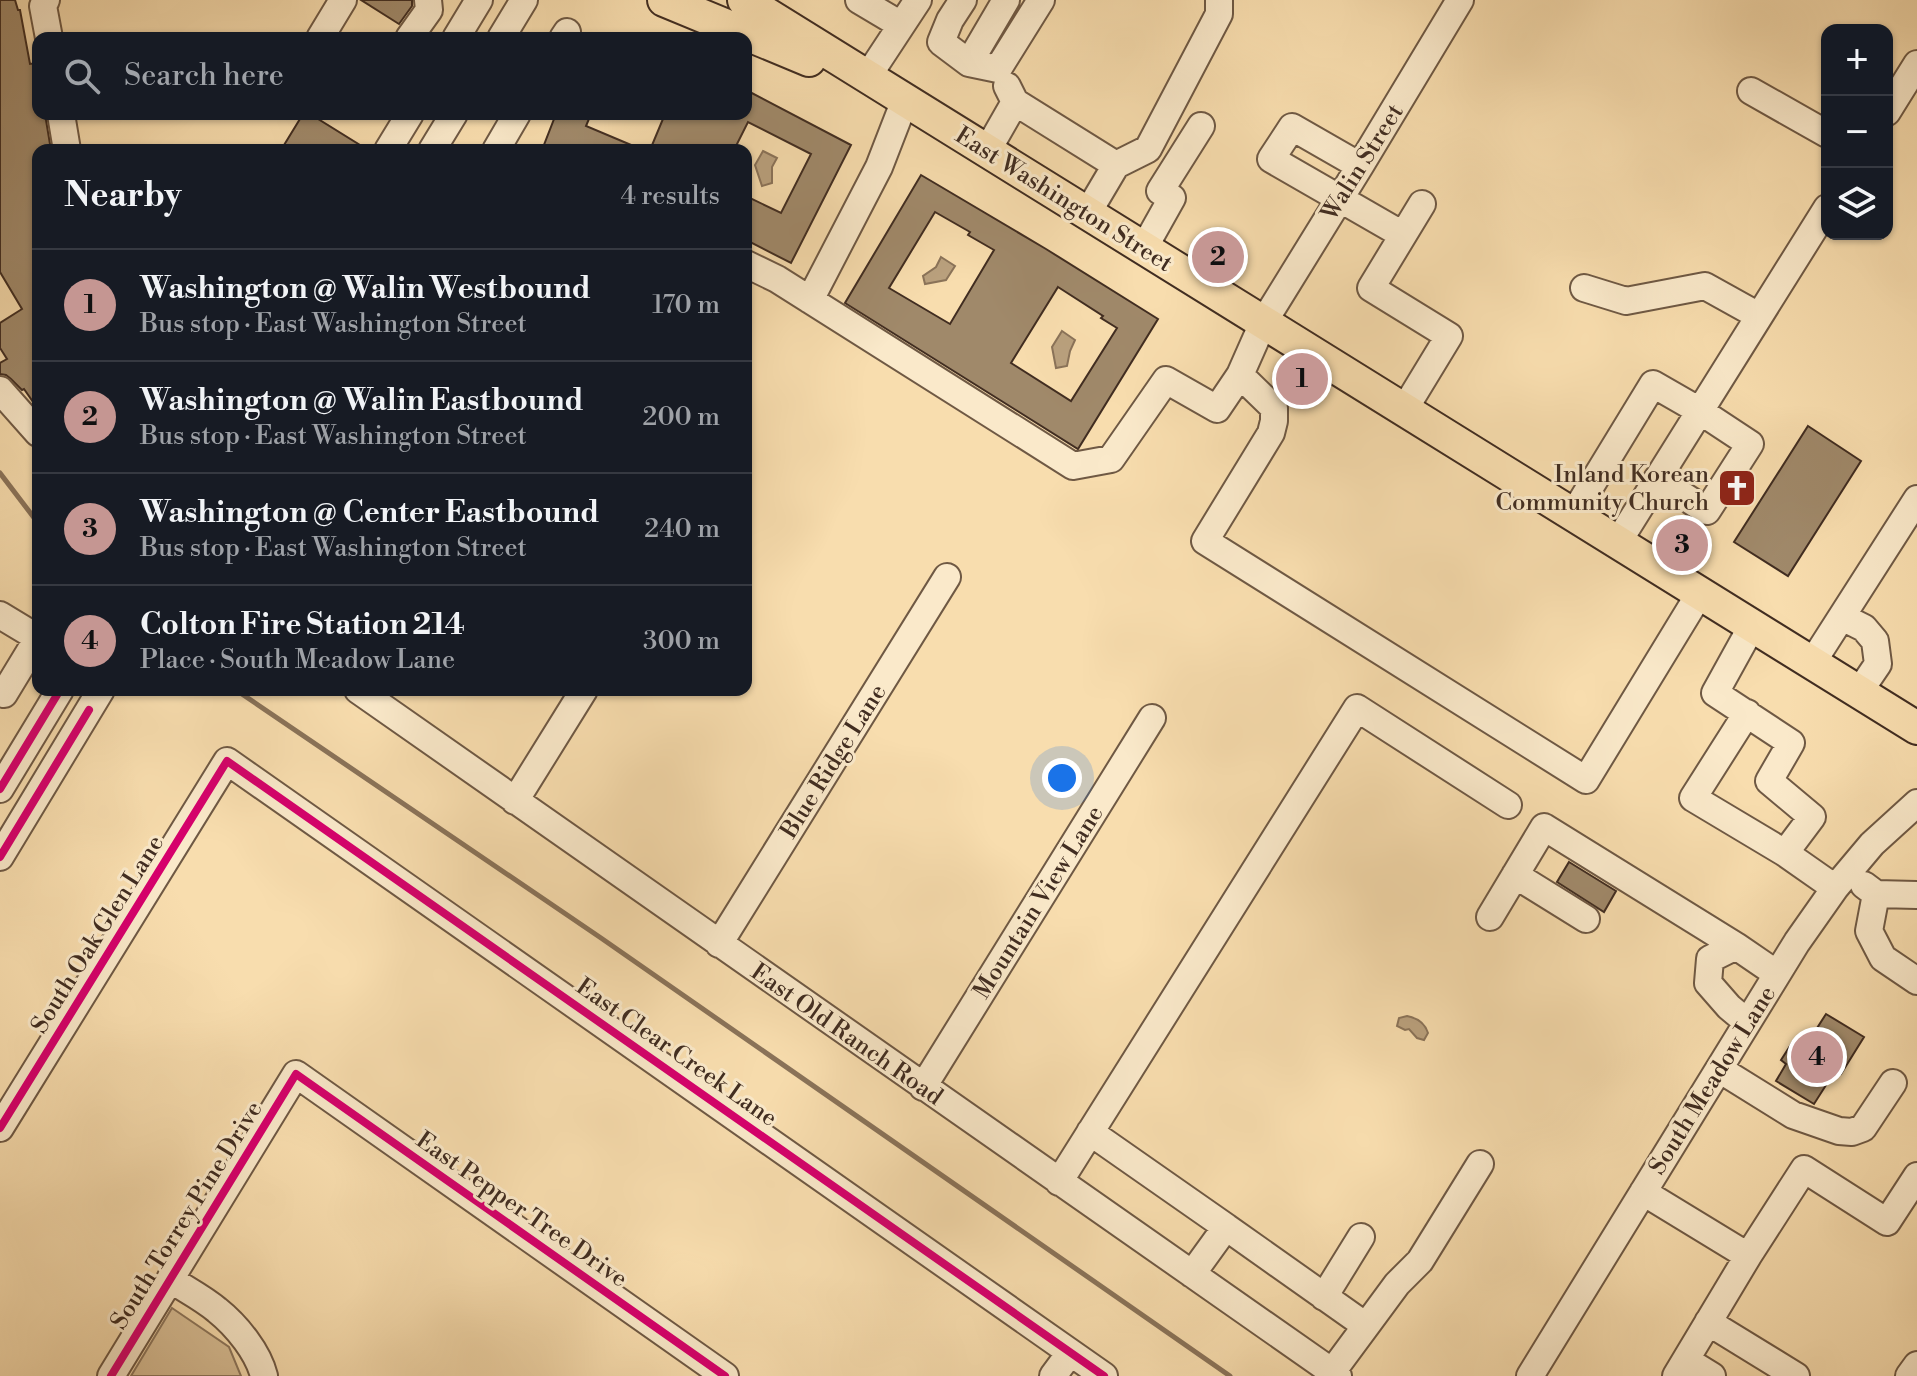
<!DOCTYPE html>
<meta charset="utf-8">
<style>
:root{--surface:#171b24;--page:#242831;--text:#f1f3f6;--muted:#9ea1a6;--line:#363941;--accent:#c59692}
body{margin:0;font-family:"Libre Bodoni",serif;background:var(--page);color:var(--text)}
.controls{position:absolute;right:24px;top:24px;display:grid;overflow:hidden;border-radius:16px;box-shadow:0 2px 6px #0004}
.controls button{width:72px;height:72px;display:grid;place-items:center;padding:0;border:0;border-bottom:2px solid var(--line);background:var(--surface);color:var(--text);font:40px sans-serif}
.you{position:absolute;left:1062px;top:778px;width:28px;height:28px;margin:-20px;border:6px solid #fff;border-radius:50%;background:#1a73e8;box-shadow:0 0 0 12px #1a73e833}
.badge{display:grid;place-items:center;width:52px;height:52px;border-radius:50%;background:var(--accent);color:#111;font-size:26px;font-weight:700}
.pin{position:absolute;translate:-50% -50%;border:4px solid #fff;box-shadow:0 2px 8px #0006}
.list{margin:0;padding:0;list-style:none}
h2{display:flex;justify-content:space-between;align-items:center;height:104px;margin:0;padding:0 32px;font-size:34px}
h2 small{font-size:26px;font-weight:400;color:var(--muted)}
.list li{display:grid;grid-template-columns:52px 1fr auto;gap:24px;align-items:center;box-sizing:border-box;height:112px;padding:0 32px;border-top:2px solid var(--line)}
.list b{display:block;font-size:30px;white-space:nowrap}
.list p{margin:0;font-size:26px;white-space:nowrap;color:var(--muted)}
.list em{font-size:26px;font-style:normal;color:var(--muted)}
.icon{flex:none;width:44px;height:44px;fill:none;stroke:currentColor;stroke-width:2;stroke-linecap:round;stroke-linejoin:round}
.map{position:relative;flex:none;width:1917px;height:1376px;overflow:hidden}
.search{position:absolute;background:var(--surface);box-shadow:0 2px 6px #0004;left:32px;top:32px;width:720px;height:88px;display:flex;align-items:center;gap:20px;box-sizing:border-box;padding:0 28px;border-radius:16px;color:var(--muted);font-size:30px}
.panel{position:absolute;background:var(--surface);box-shadow:0 2px 6px #0004;left:32px;top:144px;width:720px;height:552px;border-radius:16px}
.map>svg:first-child{display:block}
.green{fill:#d9bf96;stroke:#8d765c;stroke-width:2}
.water{fill:#baa17e;stroke:#8a7359;stroke-width:2}
.lines{fill:none;stroke-linecap:round;stroke-linejoin:round}
.stream{stroke:#8a7359;stroke-width:5}
.building{fill:#a0896a;stroke:#412d21;stroke-width:2;fill-rule:evenodd}
.minor-casing{stroke:#6f5944;stroke-width:30}
.major-casing{stroke:#412d21;stroke-width:36}
.minor{stroke:#fae9ca;stroke-width:26}
.major{stroke:#f8ddae;stroke-width:32}
.cycleway-casing{stroke:#fae9ca;stroke-width:13}
.cycleway{stroke:#d6006c;stroke-width:8}
.labels{text-anchor:middle;stroke-width:6;stroke-linejoin:round;paint-order:stroke}
.street-label{font-size:24px;fill:#412d21;stroke:#fae9ca}
.poi-label{font-size:24px;fill:#412d21;stroke:#fae9ca;text-anchor:end}
</style>
<div class="map">
<svg width="1917" height="1376" viewBox="0 0 1917 1376">
<rect width="100%" height="100%" fill="#f8ddae"/>
<filter id="stains"><feTurbulence type="fractalNoise" baseFrequency=".0025" numOctaves="4"/><feColorMatrix values="0 0 0 0 .2 0 0 0 0 .09 0 0 0 0 .02 0 0 0 .5 -.17"/></filter>
<radialGradient id="worn" r=".72"><stop offset=".6" stop-color="#630" stop-opacity="0"/><stop offset="1" stop-color="#630" stop-opacity=".3"/></radialGradient>
<path class="green" d="M172,1308L229,1347L241,1376H131Z"/>
<path class="water" d="M763,151L777,158L772,167V183L762,186L755,165Z
M941,257L955,266L946,280L925,284L923,276L936,267Z
M1062,331L1075,340L1070,351L1067,366L1056,368L1052,347Z
M1407,1016C1417,1018 1425,1023 1428,1033L1424,1040L1417,1038L1409,1029L1405,1030L1397,1026L1399,1018Z"/>
<g class="lines">
<path class="stream" d="M0,473L38,523
M236,690L601,938L1230,1376"/>
</g>
<path class="building" d="M0,0H15L18,10H20L30,64L38,63V114H45L51,150H38V409L24,389L22,390L11,379L6,375L0,374V363L7,359L0,348V323L22,309L0,272Z
M361,0H412V6L399,24Z
M746,90L851,145L791,263L746,240V196L781,213L811,154L748,122L734,150H650L665,114H746Z
M303,114H310L368,150H281Z
M556,114H591L586,126L643,150H542Z
M921,175L1046,249L1158,319L1078,449L845,303ZM935,212L970,232L968,235L994,250L950,324L889,288ZM1058,287L1103,316L1101,318L1117,328L1071,401L1011,363Z
M1808,426L1861,461L1788,576L1734,542Z
M1569,862L1616,891L1604,912L1557,882Z
M1826,1014L1864,1037L1841,1074L1835,1071L1814,1104L1776,1081L1786,1064L1781,1060L1792,1043L1803,1050Z"/>
<g class="lines">
<g class="minor-casing">
<path id="minor" d="M46,0L43,6L49,38
M859,0L901,25
M963,0L950,20L941,42L969,63L998,69L1041,0
M1460,0L1360,166L1263,323L1240,375L1274,408V421L1271,433L1205,541L1586,780L1700,593
M320,38L343,0
M409,38L429,10L428,0
M456,38L479,0
M501,38L524,0
M563,38L567,32
M969,63L1006,0
M868,76L918,0
M1751,91L1827,134
M1015,102L1116,165
M1887,112L1917,64
M61,114L67,150
M388,150L410,114
M432,150L454,114
M496,150L517,114
M987,151L1015,102L1007,86
M1360,166L1292,127L1271,159L1403,235
M1087,214L1116,165L1148,149L1219,14V0
M1144,248L1172,198L1160,191L1201,126
M746,264L777,279L1073,466L1111,459L1166,380L1217,409L1240,375
M1584,288L1626,301L1705,286L1759,316
M810,300L879,167L905,100
M0,390L38,433
M1404,410L1449,336L1371,288L1422,204
M1573,515L1653,384L1700,411L1750,444L1707,511L1657,479
M1618,542L1827,208
M0,615L38,638
M1842,617L1864,628L1875,641L1878,664L1859,692
M1752,626L1715,693L1791,743L1769,781L1812,817L1785,853L1835,888
M1812,663L1917,499
M358,690L1338,1376
M0,691L4,694L38,638
M1747,713L1693,798L1785,853
M0,789L60,690
M515,801L584,690
M0,857L101,690
M1515,875L1586,919
M1864,885L1876,894L1917,895
M1876,894L1869,931L1883,958L1917,981
M1490,917L1544,827L1736,946L1777,974
M719,944L947,577
M1736,946L1710,959L1708,983L1729,1007L1747,1022
M1719,1069L1793,1115L1839,1131L1852,1132L1863,1128L1893,1083
M923,1087L1152,718
M0,1128L227,761L1104,1376
M1090,1132L1226,1227L1192,1274
M1059,1182L1357,708L1508,805
M1643,1192L1748,1256L1676,1376
M1226,1227L1366,1326L1397,1284L1420,1261L1480,1164
M1748,1256L1804,1169L1887,1222L1917,1176
M170,1279C185,1289 203,1298 217,1310C237,1326 258,1352 264,1376
M1324,1297L1361,1237
M1708,1322L1796,1376
M1686,1360L1712,1376
M1332,1372L1366,1326
M111,1376L296,1074L725,1376
M1053,1376L1070,1353
M1530,1376L1797,942L1835,888L1872,844L1917,803
M1909,1376L1917,1365"/>
</g>
<g class="major-casing">
<path id="major" d="M664,0L809,60
M744,0L1917,728"/>
</g>
<use href="#minor" class="minor"/>
<use href="#major" class="major"/>
<g class="cycleway-casing">
<path id="cycleway" d="M0,789L60,690
M0,857L89,710
M0,1128L227,761L1104,1376
M111,1376L296,1074L725,1376"/>
</g>
<use href="#cycleway" class="cycleway"/>
</g>
<defs>
<g id="church-square" transform="scale(2)"><rect x="-9" y="-9" width="18" height="18" rx="4" fill="#8f2418" stroke="#fae9ca"/><path d="M-1.2-6h2.4v3.5h3.3v2.4h-3.3V6h-2.4V-.1h-3.3v-2.4h3.3Z" fill="#fff"/></g>
</defs>
<g fill-rule="evenodd">
<use href="#church-square" x="1737" y="488"/>
</g>
<g class="labels">
<g class="street-label">
<text transform="translate(1362 162) rotate(-58)" y="8">Walin Street</text>
<text transform="translate(1064 199) rotate(32)" y="8">East Washington Street</text>
<text transform="translate(833 761) rotate(-58)" y="8">Blue Ridge Lane</text>
<text transform="translate(1038 902) rotate(-58)" y="8">Mountain View Lane</text>
<text transform="translate(97 934) rotate(-58)" y="8">South Oak Glen Lane</text>
<text transform="translate(847 1034) rotate(35)" y="8">East Old Ranch Road</text>
<text transform="translate(677 1052) rotate(35)" y="8">East Clear Creek Lane</text>
<text transform="translate(1712 1080) rotate(-58)" y="8">South Meadow Lane</text>
<text transform="translate(522 1209) rotate(35)" y="8">East Pepper Tree Drive</text>
<text transform="translate(186 1215) rotate(-58)" y="8">South Torrey Pine Drive</text>
</g>
<g class="poi-label">
<text x="1709" y="482">Inland Korean<tspan x="1709" dy="28">Community Church</tspan></text>
</g>
</g>
<rect width="100%" height="100%" filter="url(#stains)"/>
<rect width="100%" height="100%" fill="url(#worn)"/>
</svg>
<div class="controls">
<button>+</button>
<button>−</button>
<button><svg class="icon" aria-label="layers" viewBox="0 0 24 24"><path d="M12 4l9 5-9 5-9-5zM3 14l9 5 9-5"/></svg></button>
</div>
<div class="you"></div>
<div class="pin badge" style="left:1302px;top:379px">1</div>
<div class="pin badge" style="left:1218px;top:257px">2</div>
<div class="pin badge" style="left:1682px;top:545px">3</div>
<div class="pin badge" style="left:1817px;top:1057px">4</div>
<div class="search"><svg class="icon" aria-label="search" viewBox="0 0 24 24"><circle cx="10" cy="10" r="6"/><path d="M15 15l6 6"/></svg>Search here</div>
<section class="panel">
<h2>Nearby<small>4 results</small></h2>
<ul class="list">
<li><span class="badge">1</span><div><b>Washington @ Walin Westbound</b><p>Bus stop · East Washington Street</p></div><em>170 m</em></li>
<li><span class="badge">2</span><div><b>Washington @ Walin Eastbound</b><p>Bus stop · East Washington Street</p></div><em>200 m</em></li>
<li><span class="badge">3</span><div><b>Washington @ Center Eastbound</b><p>Bus stop · East Washington Street</p></div><em>240 m</em></li>
<li><span class="badge">4</span><div><b>Colton Fire Station 214</b><p>Place · South Meadow Lane</p></div><em>300 m</em></li>
</ul>
</section>
</div>
